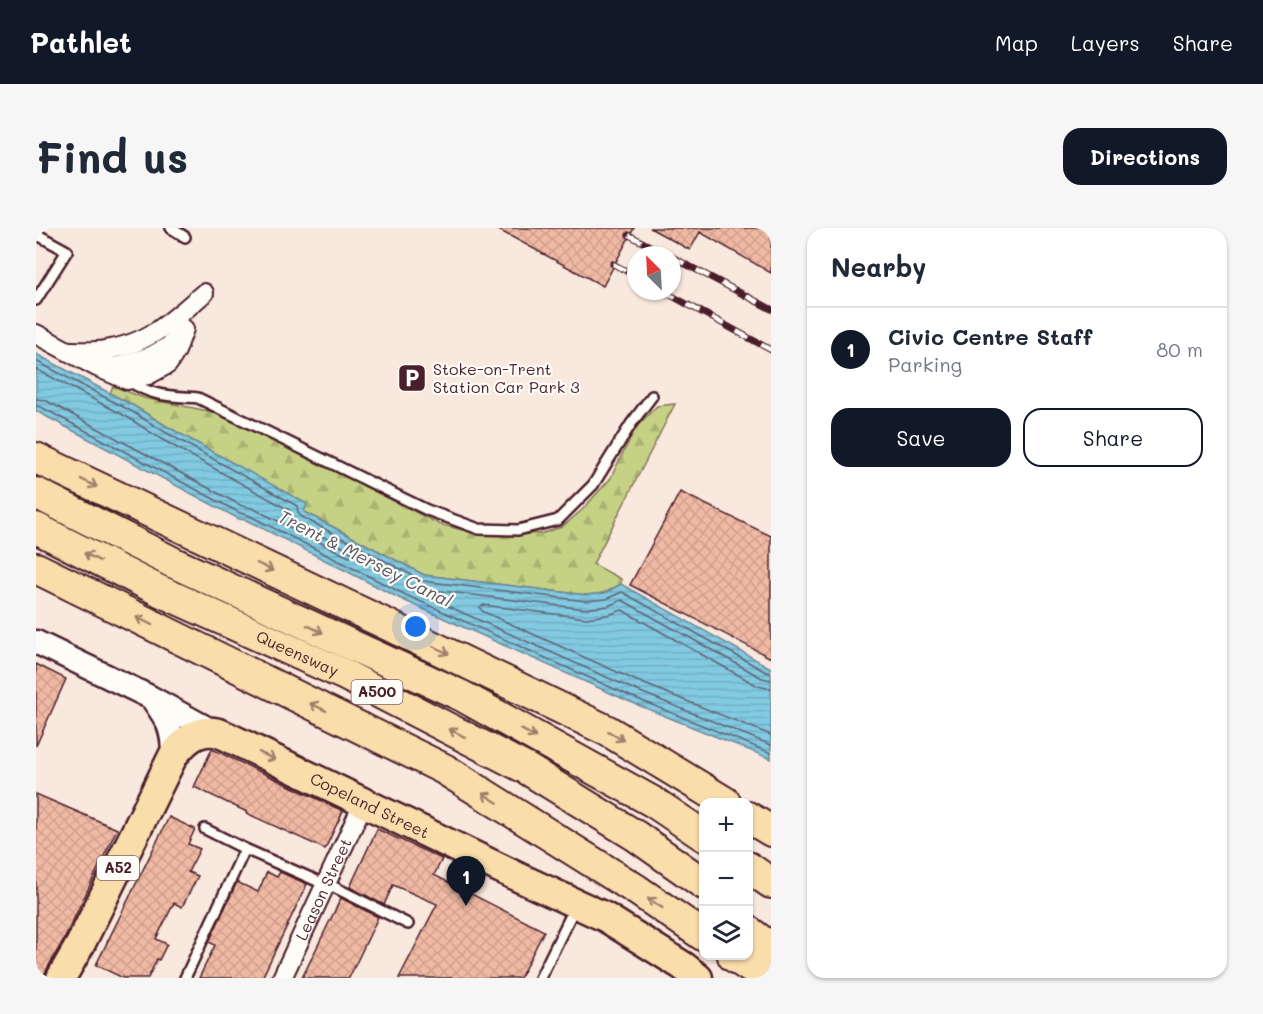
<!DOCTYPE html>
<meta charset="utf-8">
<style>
:root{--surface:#fff;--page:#f6f6f7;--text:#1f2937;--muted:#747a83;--line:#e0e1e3;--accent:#111827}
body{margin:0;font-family:Mali,sans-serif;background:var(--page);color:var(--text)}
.controls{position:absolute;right:18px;bottom:18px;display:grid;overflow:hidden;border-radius:12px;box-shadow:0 2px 4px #0004}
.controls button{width:54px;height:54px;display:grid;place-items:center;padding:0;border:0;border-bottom:2px solid var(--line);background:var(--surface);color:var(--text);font:30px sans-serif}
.compass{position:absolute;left:591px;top:18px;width:54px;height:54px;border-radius:50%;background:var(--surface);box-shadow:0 2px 4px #0004;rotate:336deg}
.you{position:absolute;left:380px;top:399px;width:21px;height:21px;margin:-15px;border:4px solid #fff;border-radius:50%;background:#1a73e8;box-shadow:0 0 0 9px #1a73e833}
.badge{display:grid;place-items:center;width:39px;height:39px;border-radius:50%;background:var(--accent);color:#fff;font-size:20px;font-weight:700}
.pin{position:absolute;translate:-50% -50px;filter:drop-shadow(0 2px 3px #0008)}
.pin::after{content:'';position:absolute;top:32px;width:21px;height:18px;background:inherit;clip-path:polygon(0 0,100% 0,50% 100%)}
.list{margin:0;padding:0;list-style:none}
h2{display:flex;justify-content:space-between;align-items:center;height:78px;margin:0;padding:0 24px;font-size:26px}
h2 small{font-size:20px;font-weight:400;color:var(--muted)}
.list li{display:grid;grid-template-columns:39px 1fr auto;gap:18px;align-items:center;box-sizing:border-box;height:84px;padding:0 24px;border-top:2px solid var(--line)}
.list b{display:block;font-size:22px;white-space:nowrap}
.list p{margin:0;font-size:20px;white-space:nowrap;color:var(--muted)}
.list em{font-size:20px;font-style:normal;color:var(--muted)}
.actions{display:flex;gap:12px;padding:18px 24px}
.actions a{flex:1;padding:14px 0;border:2px solid var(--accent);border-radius:18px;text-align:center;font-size:21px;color:var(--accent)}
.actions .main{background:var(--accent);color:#fff}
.icon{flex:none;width:33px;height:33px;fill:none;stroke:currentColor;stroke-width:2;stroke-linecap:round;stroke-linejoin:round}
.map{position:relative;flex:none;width:735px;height:750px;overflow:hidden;border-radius:18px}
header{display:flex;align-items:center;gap:36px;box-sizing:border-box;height:84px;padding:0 30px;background:var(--accent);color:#fff}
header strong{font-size:28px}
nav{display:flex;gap:33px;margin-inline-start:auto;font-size:21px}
.intro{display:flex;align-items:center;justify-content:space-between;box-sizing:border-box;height:144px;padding:0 36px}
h1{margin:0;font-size:42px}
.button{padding:15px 27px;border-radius:18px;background:var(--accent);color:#fff;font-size:21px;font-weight:700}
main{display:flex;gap:36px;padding:0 36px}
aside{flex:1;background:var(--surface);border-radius:18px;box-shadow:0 2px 4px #0004}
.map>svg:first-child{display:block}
.forest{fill:url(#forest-firs);stroke:#887858;stroke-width:1.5}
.water{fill:url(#water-rules);stroke:#6b8698;stroke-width:1.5}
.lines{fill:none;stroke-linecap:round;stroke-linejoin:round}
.shore{stroke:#606374;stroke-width:1.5}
.building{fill:url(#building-cross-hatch);stroke:#4a1f2b;stroke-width:1.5}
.service-casing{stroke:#4a1f2b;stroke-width:14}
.minor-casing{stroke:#4a1f2b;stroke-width:22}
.tertiary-casing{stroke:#4a1f2b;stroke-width:27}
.primary-casing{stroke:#4a1f2b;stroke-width:33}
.trunk-casing{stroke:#4a1f2b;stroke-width:34}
.service{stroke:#fdfcf7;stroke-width:9}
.minor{stroke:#fdfcf7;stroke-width:18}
.tertiary{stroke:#fdfcf7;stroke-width:22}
.primary{stroke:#f9ddab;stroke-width:28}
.trunk{stroke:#f9ddab;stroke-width:30}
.rail-casing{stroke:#4a1f2b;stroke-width:7}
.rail{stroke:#fdfcf7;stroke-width:4.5;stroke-dasharray:14;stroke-linecap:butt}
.oneway{stroke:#a27e6b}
.labels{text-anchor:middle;stroke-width:4.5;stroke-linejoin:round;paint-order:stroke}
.shield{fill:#fdfcf7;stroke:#806168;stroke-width:1.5}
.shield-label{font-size:15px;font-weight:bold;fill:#4a1f2b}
.poi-label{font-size:16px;fill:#4a1f2b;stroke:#fdfcf7;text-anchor:start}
.street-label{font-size:16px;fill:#4a1f2b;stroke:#fdfcf7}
.water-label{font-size:18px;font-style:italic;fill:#5a5262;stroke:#fdfcf7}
</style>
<header>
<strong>Pathlet</strong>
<nav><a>Map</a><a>Layers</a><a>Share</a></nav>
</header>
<div class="intro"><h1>Find us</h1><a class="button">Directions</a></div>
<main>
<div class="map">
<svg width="735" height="750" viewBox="0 0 735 750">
<defs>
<pattern id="forest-firs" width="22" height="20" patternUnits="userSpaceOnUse" patternTransform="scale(1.5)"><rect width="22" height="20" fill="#c5d184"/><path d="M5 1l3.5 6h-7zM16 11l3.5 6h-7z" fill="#abb372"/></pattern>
<pattern id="water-rules" width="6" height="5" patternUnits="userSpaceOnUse" patternTransform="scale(1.5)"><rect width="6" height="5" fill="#81cae1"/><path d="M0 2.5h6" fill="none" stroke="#71adc1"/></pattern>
<pattern id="building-cross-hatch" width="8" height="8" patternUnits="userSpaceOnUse" patternTransform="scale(1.5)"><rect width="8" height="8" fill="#f0b9a4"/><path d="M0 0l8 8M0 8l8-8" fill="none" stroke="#cf9f8d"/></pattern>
</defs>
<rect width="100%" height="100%" fill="#f9e8de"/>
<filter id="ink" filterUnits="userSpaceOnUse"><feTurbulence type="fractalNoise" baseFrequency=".0167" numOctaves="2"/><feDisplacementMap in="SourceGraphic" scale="12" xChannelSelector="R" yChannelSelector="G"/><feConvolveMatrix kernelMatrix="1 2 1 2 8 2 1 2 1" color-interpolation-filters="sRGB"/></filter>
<g filter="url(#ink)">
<path class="forest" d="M77,158L108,170L187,186L403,296L438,305L470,308L507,305L526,299L546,282L574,251L600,199L621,178L639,176L557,336L585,351V356L569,365L550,367L388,347L267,283L270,276L132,199L98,178L74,165Z"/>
<path class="water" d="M0,126L98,178L132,199L271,276L268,284L388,347L550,367L569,365L585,356L735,440L733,444L735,446V531L592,473L367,372L210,292L203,291L0,183Z"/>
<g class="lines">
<path class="shore" d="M0,133L95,183L129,204L261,278L262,285L266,289L387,353L550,373L570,371L586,364L730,444L735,445
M0,141L91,189L125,211L253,282L257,291L261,295L316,324L317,328L313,329L216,280L206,278L9,172L0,171
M0,178L5,179L204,285L212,287L370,367L594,468L735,525
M735,452L726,450L586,372L572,378L549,381L389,361L385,363L387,367L597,461L735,517
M735,461L722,458L586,382L572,387L550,390L447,377L444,379L446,383L601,453L735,507"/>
</g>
<path class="building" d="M459,0H598L567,58Z
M614,0H735V45L664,4L654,22Z
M644,264L735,308V430L594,357Z
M0,436L30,451L0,518Z
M176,521L307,583L289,621L210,585L211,584L158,559Z
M0,566L81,601L29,709L6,750H0Z
M133,589L159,601L152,616L164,621L152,644L162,648L146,679L138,675L120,711L131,716L123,732L121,731L112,750H87L60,737Z
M341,601L406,631L398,647L508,703L484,750H363L401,676L357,657L348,677L314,659Z
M231,644L241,649L244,644L271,656L226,750H163L179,717L173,714L201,654L222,664Z
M305,670L342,689L338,698L313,750H266Z"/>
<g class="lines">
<g class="service-casing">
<path id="service" d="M135,0L149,9
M0,6L31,23L0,72
M93,153C117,169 134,168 162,170L391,282L443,301L482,302L522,292L557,257L595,196L616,168
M169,601L209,621L288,656
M290,655L372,696
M149,750L209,621
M504,750L539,679"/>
</g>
<g class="minor-casing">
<g id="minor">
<path d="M0,106L61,139L91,152L112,147L132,136L140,123L148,101"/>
<path d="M36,123C47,123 58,124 69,122C113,116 136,93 168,65"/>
<path d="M63,139L83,138L115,128L133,118L143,107"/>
<path id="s1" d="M246,750L328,574"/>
</g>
</g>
<g class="tertiary-casing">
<path id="tertiary" d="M0,414L114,469L178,504
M117,472C132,493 137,501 137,528"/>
</g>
<g class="primary-casing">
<g id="primary">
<path id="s2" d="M25,750L44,717L137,528C147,515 159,502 178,504C182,504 188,507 192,509L482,649L569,689L647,738L662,750"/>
</g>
</g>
<g class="trunk-casing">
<g id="trunk">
<path d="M0,230L352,397L572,503L689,574"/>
<path d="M0,265L138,335L426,468L619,575L668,608"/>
<path id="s3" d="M0,300L124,363L307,446L491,541L600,608L668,656"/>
<path d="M0,340L408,541L601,662L668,708"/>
<path d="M712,589L735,603"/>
<path d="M712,639L735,655"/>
<path d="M712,703L735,720"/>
<path d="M697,728L730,750"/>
</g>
</g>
<use href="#service" class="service"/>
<use href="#minor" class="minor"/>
<use href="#tertiary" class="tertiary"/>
<use href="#primary" class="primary"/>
<use href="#trunk" class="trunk"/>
<g class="rail-casing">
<path id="rail" d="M593,7L631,27
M636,29L735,81
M577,36L600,48
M627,63L735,122"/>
</g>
<use href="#rail" class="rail"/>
</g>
<defs><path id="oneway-shaft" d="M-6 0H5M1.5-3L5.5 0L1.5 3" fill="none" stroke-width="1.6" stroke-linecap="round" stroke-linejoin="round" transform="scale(1.5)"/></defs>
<g class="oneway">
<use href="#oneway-shaft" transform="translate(53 255) rotate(26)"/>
<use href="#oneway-shaft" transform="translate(56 329) rotate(-153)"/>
<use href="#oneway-shaft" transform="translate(229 339) rotate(25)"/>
<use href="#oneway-shaft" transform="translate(108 393) rotate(-154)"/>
<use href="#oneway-shaft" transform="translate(279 401) rotate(25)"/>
<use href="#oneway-shaft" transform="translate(405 422) rotate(26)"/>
<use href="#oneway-shaft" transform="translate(282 479) rotate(-154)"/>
<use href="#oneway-shaft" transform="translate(421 505) rotate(-153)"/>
<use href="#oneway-shaft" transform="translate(492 505) rotate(29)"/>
<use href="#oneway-shaft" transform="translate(580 508) rotate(31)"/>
<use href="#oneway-shaft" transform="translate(231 528) rotate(26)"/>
<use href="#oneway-shaft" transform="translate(454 570) rotate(-148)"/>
<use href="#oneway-shaft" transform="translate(619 675) rotate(-146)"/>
</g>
</g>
<defs>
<g id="parking-square" transform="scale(1.5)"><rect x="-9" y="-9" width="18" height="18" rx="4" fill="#4a1f2b" stroke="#fdfcf7"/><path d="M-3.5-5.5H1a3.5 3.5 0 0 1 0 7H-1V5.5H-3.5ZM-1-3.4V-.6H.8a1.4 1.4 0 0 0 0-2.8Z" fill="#fff"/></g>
</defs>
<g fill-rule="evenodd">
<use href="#parking-square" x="376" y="150"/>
</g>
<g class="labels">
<g class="shield">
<rect x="315.5" y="452" width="51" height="24" rx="4.5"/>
<rect x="61" y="628" width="42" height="24" rx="4.5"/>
</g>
<g class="shield-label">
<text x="341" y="469">A500</text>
<text x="82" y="645">A52</text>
</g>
<g class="poi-label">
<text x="397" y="147">Stoke-on-Trent<tspan x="397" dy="18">Station Car Park 3</tspan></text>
</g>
<g class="street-label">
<text dy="6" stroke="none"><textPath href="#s3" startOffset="290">Queensway</textPath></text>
<text dy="6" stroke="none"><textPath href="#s2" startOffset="471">Copeland Street</textPath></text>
<text dy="6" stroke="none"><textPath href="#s1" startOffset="98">Leason Street</textPath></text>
</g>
<g class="water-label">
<text transform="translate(329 331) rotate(27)" y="6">Trent &amp; Mersey Canal</text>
</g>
</g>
</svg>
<div class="controls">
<button>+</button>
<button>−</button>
<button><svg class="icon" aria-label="layers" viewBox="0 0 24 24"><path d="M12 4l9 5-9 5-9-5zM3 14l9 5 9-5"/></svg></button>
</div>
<svg class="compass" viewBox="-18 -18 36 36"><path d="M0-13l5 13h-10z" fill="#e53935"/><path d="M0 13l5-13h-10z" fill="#747a83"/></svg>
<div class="you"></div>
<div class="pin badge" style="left:430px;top:678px">1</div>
</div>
<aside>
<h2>Nearby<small></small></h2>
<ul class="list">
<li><span class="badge">1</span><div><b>Civic Centre Staff</b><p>Parking</p></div><em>80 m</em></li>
</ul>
<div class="actions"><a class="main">Save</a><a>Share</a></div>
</aside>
</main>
